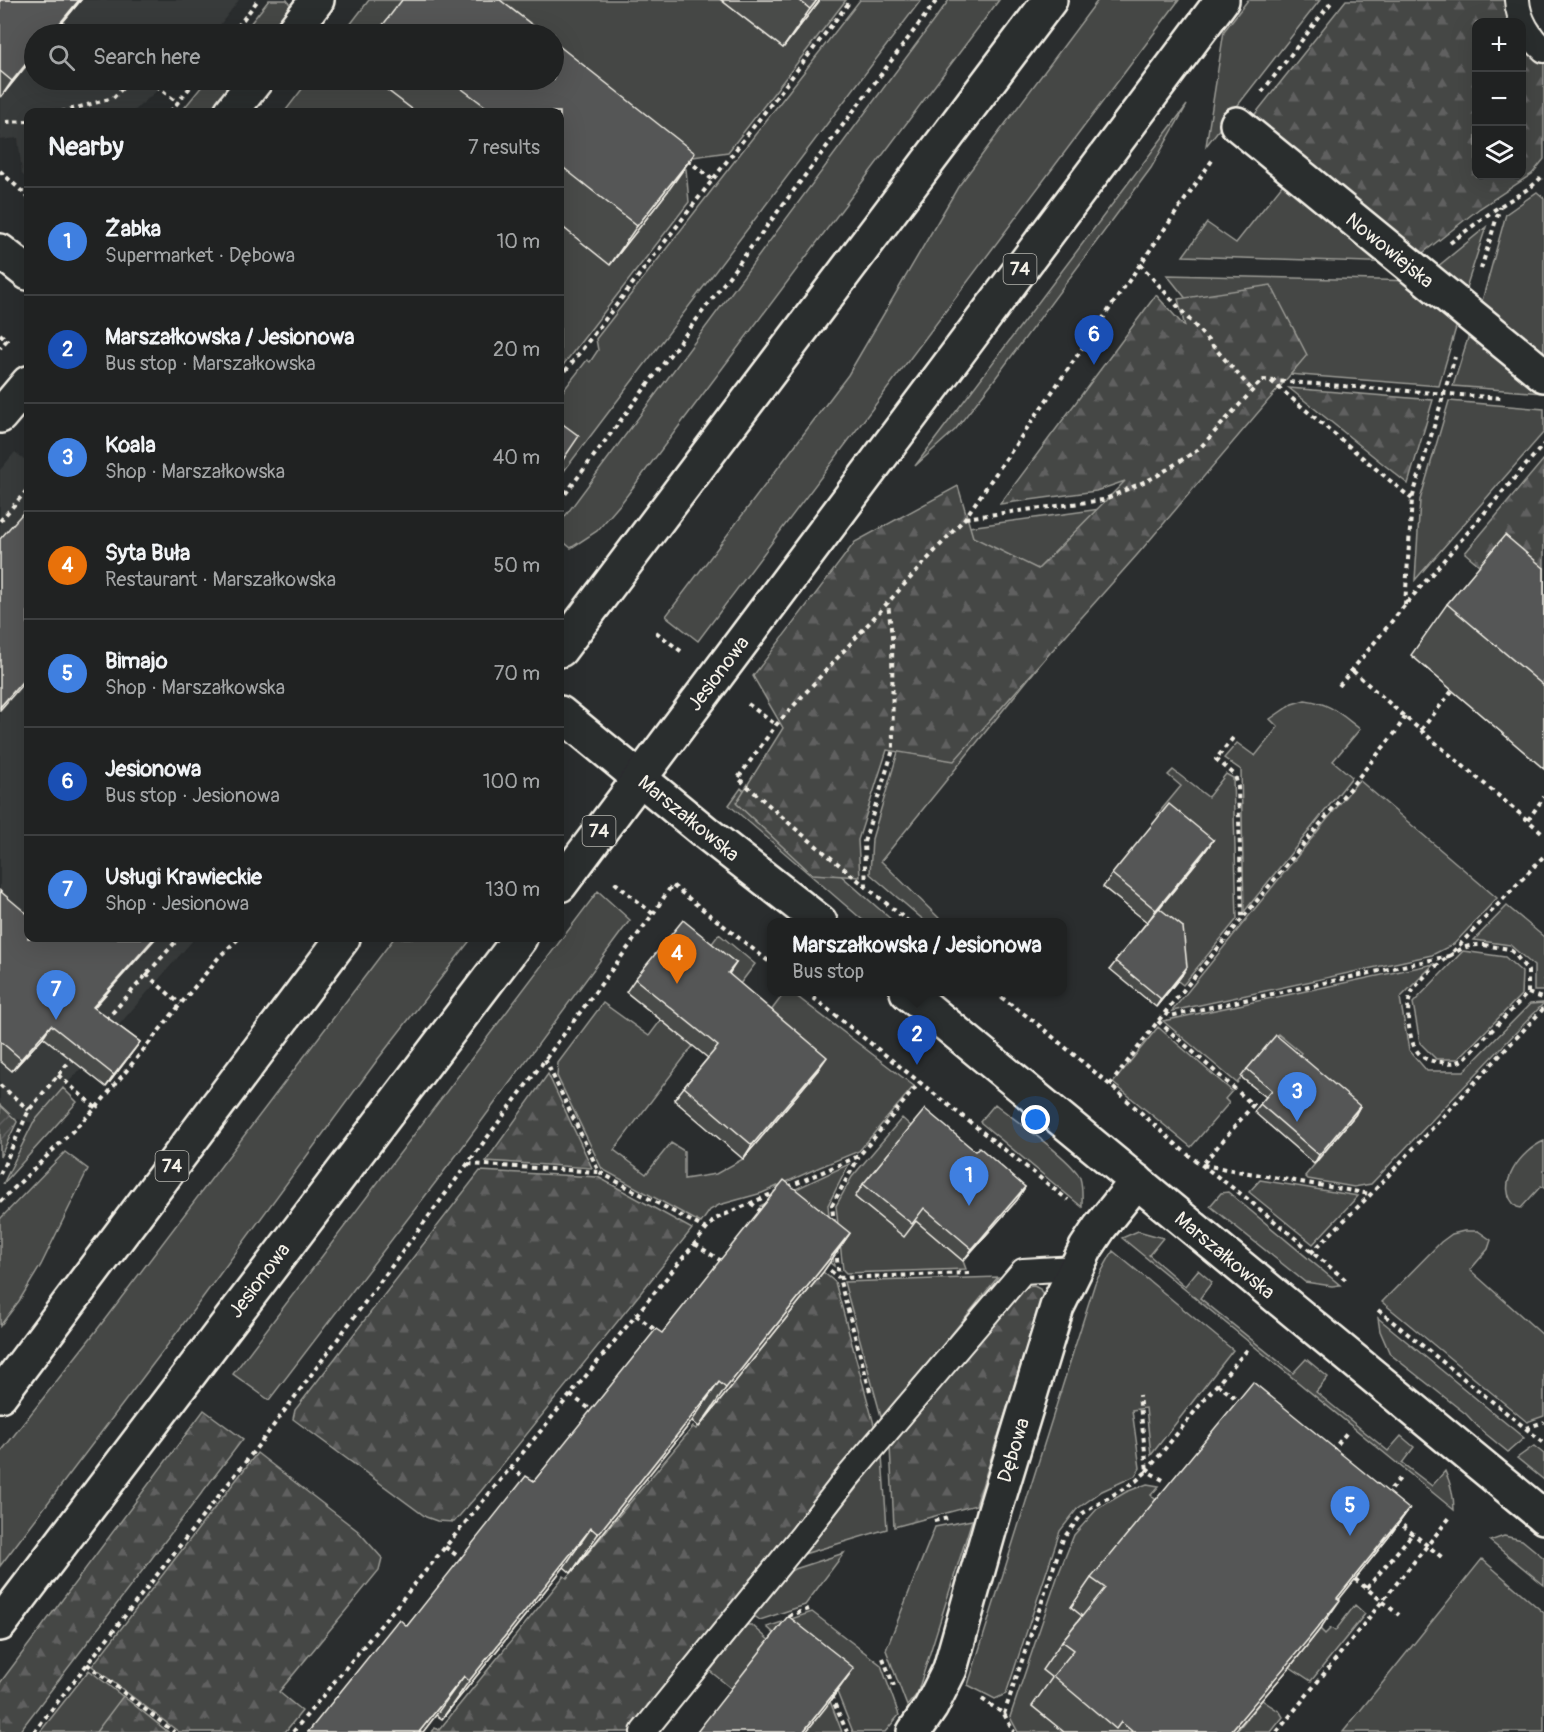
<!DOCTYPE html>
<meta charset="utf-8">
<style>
:root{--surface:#202222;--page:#2d2f2f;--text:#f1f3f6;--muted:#a2a4a5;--line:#3d3f40;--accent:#ffd166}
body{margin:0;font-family:Pangolin,sans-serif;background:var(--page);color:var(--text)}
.controls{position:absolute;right:18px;top:18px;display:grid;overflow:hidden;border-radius:12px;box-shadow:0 6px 24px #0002}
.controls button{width:54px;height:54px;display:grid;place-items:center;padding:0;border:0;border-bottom:2px solid var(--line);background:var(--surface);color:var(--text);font:30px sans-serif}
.you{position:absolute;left:1036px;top:1120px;width:21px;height:21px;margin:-15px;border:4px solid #fff;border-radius:50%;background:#1a73e8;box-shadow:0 0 0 9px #1a73e833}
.badge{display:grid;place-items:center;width:39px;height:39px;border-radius:50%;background:var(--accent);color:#fff;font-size:20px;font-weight:700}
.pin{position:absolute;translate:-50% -50px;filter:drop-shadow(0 2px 3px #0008)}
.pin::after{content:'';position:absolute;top:32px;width:21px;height:18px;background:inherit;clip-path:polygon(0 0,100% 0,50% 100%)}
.popup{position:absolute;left:767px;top:918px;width:300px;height:78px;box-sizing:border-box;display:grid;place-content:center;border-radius:12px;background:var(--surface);filter:drop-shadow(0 2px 4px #0005);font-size:20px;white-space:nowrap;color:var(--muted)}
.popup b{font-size:22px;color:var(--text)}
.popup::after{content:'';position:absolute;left:50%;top:100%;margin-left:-12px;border:12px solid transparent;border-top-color:var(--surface)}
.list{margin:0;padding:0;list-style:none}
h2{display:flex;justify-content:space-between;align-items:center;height:78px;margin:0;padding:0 24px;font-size:26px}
h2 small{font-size:20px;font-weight:400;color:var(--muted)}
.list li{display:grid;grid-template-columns:39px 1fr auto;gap:18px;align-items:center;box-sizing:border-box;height:108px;padding:0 24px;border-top:2px solid var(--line)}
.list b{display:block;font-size:22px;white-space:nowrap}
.list p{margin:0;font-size:20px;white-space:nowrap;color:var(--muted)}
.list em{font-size:20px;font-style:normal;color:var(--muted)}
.icon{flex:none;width:33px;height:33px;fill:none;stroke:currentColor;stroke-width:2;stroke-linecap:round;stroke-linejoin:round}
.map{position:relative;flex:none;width:1544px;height:1732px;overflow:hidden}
.search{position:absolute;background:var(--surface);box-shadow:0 6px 24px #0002;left:24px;top:24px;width:540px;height:66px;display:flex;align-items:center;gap:15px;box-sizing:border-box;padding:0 21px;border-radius:33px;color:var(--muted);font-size:22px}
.panel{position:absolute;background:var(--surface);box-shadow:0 6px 24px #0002;left:24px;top:108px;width:540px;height:834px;border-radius:12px}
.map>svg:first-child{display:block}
.built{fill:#373a3a}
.green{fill:#444645;stroke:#9c9c96;stroke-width:1.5}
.forest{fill:url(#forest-firs);stroke:#9c9c96;stroke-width:1.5}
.garden{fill:url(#garden-furrows);stroke:#9c9c96;stroke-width:1.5}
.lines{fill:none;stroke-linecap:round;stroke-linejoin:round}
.lane-casing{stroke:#f4f1e8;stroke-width:28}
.street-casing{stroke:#f4f1e8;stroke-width:38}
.primary-casing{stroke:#f4f1e8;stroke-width:38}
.path{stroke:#f4f1e8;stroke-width:4;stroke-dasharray:4.5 4.5;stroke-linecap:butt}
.lane{stroke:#2a2d2e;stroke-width:24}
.street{stroke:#2a2d2e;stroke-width:33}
.primary{stroke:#2a2d2e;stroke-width:33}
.wall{fill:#494b4a;stroke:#f4f1e8;stroke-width:1.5}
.shaded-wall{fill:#3c3d3c;stroke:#f4f1e8;stroke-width:1.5}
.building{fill:#555756;stroke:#f4f1e8;stroke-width:1.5}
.labels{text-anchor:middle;stroke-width:4.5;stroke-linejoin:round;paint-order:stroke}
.shield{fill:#2a2d2e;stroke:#b7b6b0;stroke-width:1.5}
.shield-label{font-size:18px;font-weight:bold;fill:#f4f1e8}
.street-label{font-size:20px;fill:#f4f1e8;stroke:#2a2d2e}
</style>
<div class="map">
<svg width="1544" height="1732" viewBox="0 0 1544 1732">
<defs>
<pattern id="forest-firs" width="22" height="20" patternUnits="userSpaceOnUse" patternTransform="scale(1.5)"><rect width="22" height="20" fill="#444645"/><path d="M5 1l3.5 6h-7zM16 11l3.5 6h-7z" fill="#606160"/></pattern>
<pattern id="garden-furrows" width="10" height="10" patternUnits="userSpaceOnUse" patternTransform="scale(1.5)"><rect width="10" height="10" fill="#444645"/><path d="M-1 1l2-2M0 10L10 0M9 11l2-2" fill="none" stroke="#606160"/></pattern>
</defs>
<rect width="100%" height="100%" fill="#2a2d2e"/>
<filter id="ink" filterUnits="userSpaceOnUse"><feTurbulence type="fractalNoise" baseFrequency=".0167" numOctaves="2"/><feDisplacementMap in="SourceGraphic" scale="12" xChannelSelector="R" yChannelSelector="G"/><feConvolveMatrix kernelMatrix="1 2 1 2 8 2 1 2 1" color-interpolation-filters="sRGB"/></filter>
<g filter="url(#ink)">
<path class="built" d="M0,0H239L213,34H34V80H169L133,112H28V180L22,174L18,138L0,140Z
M15,452L28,462V938H195L33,1123L14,1118L0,1105V470Z"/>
<path class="green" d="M269,0H287L291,6L270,34H242Z
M369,0H405L378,34H343Z
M491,0H721L783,48L820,0H846L728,152L693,157L554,48V34H536Z
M860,0H921L564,471L560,454V395L587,360L590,362L598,350L596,339Z
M949,0H999L622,502L597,531L571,548L560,539V523Z
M1098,0H1179L698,641L666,616L848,375L958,187Z
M1248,0H1320L1206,146L1224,31Z
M207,80H236L210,112H181Z
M309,80H374L416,112H289L286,110Z
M1187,105L1151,168L991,384L955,430L915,466Z
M649,141L686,169L689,202L560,369V225L610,264Z
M1287,179L1398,263L1183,256L1207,223L1236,243Z
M1537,192L1544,198V356L1482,301L1506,214Z
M1486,227L1462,300L1431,272Z
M1167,275L1418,281L1460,314L1439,386L1262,372L1248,376Z
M1472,325L1544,383V393L1453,386Z
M1449,401L1544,409V432L1415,580L1420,500Z
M1203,463L881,861L943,922H926L870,874L872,839L898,752L897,655L969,527L1115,507Z
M1305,700C1330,703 1340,714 1360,729L1333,761L1352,777L1244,912L1241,770L1224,758L1237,743L1255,756L1278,727L1270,719L1292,704Z
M1173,770L1208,797L1226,774L1233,778L1237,919L1183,985L1178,981L1182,975L1177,935L1153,916L1204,853L1157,815L1181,786L1168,775Z
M1359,780L1497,898L1454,944L1432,955L1172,1011Z
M741,788L894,922H865L729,805Z
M598,891L630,920L458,1153L269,1400L233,1374Z
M1507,906L1544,937V991H1534V966L1510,945L1474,940Z
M719,934L755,964L614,1150L646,1174L671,1143L684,1151V1179L716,1174L743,1159L817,1070L762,1023L785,992H791L914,1086L859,1151L820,1167L762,1193L719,1205L710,1210L701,1223L602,1169L557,1076L558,1063L603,1003L649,1036L661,1020L679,1035L702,957Z
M394,938H472L378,1059L178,1331L0,1566V1453L96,1331Z
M1463,951L1505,957L1522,972L1521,995L1458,1059H1436L1420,1043L1413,1003Z
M1434,964L1400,998L1409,1050L1427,1071H1464L1530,1004L1544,1003L1371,1184L1354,1187L1308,1179L1305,1176L1356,1114L1294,1063L1301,1053L1278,1034L1237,1083L1163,1021Z
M1158,1027L1232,1091L1225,1099L1229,1103L1191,1147L1113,1083Z
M63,1088L77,1102L3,1184L33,1123Z
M995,1104C1012,1118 1074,1161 1080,1178C1083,1187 1082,1197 1082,1207L980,1122Z
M902,1118L912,1127L916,1221L963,1261L966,1269L846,1273L843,1270L836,1206L852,1177Z
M1544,1141V1188L1541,1186L1521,1208L1517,1207C1492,1187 1522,1150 1544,1141Z
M65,1152L88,1169L41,1265L19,1301L0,1326V1219Z
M849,1164L828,1205L834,1266L760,1206Z
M1260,1180L1358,1196L1313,1244L1249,1192Z
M1228,1192L1340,1285L1332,1286L1305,1282L1210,1206L1221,1193Z
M1138,1231L1163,1238L1149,1255L1185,1286L1198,1270L1212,1282L1200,1298L1293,1373L1306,1359L1328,1377L1316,1392L1388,1451L1401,1436L1414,1447L1402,1463L1432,1486L1445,1471C1451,1484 1454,1495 1454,1510L1122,1238Z
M1464,1231H1478L1491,1240L1488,1249L1470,1270L1544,1336V1416L1527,1422L1382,1302L1441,1242L1452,1234Z
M1113,1251L1233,1350L1151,1455L1146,1408L1132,1410L1140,1468L1135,1476L1102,1491L1077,1509L1060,1531L1006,1694L995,1699L968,1685L1095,1283Z
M998,1277L882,1420L844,1282Z
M1378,1318L1524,1438L1508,1452L1481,1430L1466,1414L1390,1354L1380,1331Z
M1534,1446L1544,1454V1480L1517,1458Z
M882,1456L887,1529L804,1554Z
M1147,1484L1159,1486L1151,1495L1157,1501L1071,1607L1085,1618L1053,1680L1064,1732H1018L1010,1717L1058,1575L1074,1535L1097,1509L1126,1492Z
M972,1520L917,1694L907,1706L886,1650L935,1527Z
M1504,1536L1522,1540L1544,1558V1585L1490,1541Z
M844,1553L805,1605L760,1620L753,1615L789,1571Z
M1482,1559L1544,1613V1732H1343Z
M1355,1605L1365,1614L1311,1681L1290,1667L1320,1629L1325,1634L1331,1628L1335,1631Z
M812,1612L881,1665L899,1715L885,1732H853L835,1687L767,1627Z
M746,1625H752L826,1691L842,1732H806L733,1690L710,1671Z
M89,1670L168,1732H40Z
M1262,1700L1280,1712L1283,1717L1271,1732H1236Z"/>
<path class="forest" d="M1346,0H1507L1512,22H1476V176H1522V39L1544,60V159L1532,174L1480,208L1415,259L1248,123Z
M1271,285L1307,355L1137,555L954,761L887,750L858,840L860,877L812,874L736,803L783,728L753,676L855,542L958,486L973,537L1038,569L1125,481L1096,491L1000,504L1156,295L1185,327L1178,299Z
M1289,388L1433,400L1408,484Z
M1544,459V621L1465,553Z
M548,1074L592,1168L486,1161Z
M480,1171L598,1177L692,1229L481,1491L454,1522L437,1521L426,1517L293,1419L295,1410Z
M823,1272L835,1282L875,1428L629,1732H432L435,1728L439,1730L564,1576L567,1578L693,1427L696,1429Z
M1034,1286L1040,1289L1043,1296L976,1505L894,1527L890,1446L1015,1294L1026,1287Z
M204,1410L243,1439L19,1732H0V1683Z
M257,1453L358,1531L382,1558L379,1570L279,1692L302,1711L285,1732H179L92,1666Z
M123,1696L168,1732H96Z"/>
<path class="garden" d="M0,1105L16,1120L17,1122L0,1157Z"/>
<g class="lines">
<g class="lane-casing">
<path id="lane" d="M1517,0C1518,19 1530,38 1544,50
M643,1732L802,1536L847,1478L1023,1271L1075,1268"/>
</g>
<g class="street-casing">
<path id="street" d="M291,34L317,0
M231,112L256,80
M1237,124L1544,375
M0,251L28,273
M0,416L28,383
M560,713L705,832L820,922
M907,992L1544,1517
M914,1732L931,1707L950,1669L995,1510L1057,1307L1086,1248L1100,1227L1137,1181"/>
</g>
<g class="primary-casing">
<path id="primary" d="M560,650L1050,0
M560,885L1222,0
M0,1395L343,938
M0,1624L520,938"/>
</g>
<path class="path" d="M232,34L258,0
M149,80L178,103
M1262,92L1333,0
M61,112L113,98L130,80
M170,112L196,80
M6,122L28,121
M687,160L712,179
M0,171L28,197
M1450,243L1494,210L1531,187L1544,175
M1140,264L1252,390
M1481,269L1500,207
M0,334L7,340L0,348
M560,378L851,0
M1271,381L1412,499
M560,473L565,492
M560,501L937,0
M965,518L1103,500L1155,477L1199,449L1262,380L1501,398
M0,521L28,489
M1405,605L1412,499L1455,357
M656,632L682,652
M1353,671L1405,717L1544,834
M1339,686L1405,605L1544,444
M748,704L776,725
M1421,730L1452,691
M1233,738L1216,759L1235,775L1238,787L1242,917
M1528,820L1544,797
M866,887L864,842L893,750L892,637L888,603
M653,914L672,885L772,964
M909,922L797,830L738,778L776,725L965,518L1213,159
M1484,945L1509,949L1514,953L1528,971V993L1464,1059C1457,1064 1449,1063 1441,1062C1431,1062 1423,1059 1417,1051C1408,1040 1405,1004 1412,992C1421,977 1449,953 1466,947C1472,945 1478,945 1484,945Z
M146,974L180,1004
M806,992L1068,1200
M994,992L1035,1022L1110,1085L1187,1154L1245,1197L1347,1281
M1528,993L1544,999
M1165,1013L1170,1016L1449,956L1544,856
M106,1020L179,938
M1158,1021L1253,1105L1202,1165
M545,1059L599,1172L706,1229
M58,1075L96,1108
M0,1085L29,1110
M1110,1085L1158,1021L1395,733L1405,717
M468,1164L599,1172
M1203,1165L1370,1194
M0,1174L29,1110L73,1057
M788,1187L859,1156L920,1082
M0,1202L96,1108L219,957L239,938
M751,1203L763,1213
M834,1224L832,1205L859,1157
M695,1244L723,1262
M836,1249L839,1278
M1311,1253L1371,1194L1544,1008
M823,1265L838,1277
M1378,1310L1544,1443
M636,1315L658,1332
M1217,1384L1242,1403
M870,1391L839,1278L969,1273
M570,1395L593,1411
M1526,1428L1544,1422
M1332,1451L1348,1431
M510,1467L527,1479
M1163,1480L1147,1471L1208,1395L1248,1349
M1385,1496L1402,1476
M1396,1520L1444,1559
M934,1521L948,1518
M445,1547L462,1559
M1355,1579L1399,1615
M1367,1588L1413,1533
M788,1616L809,1609
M883,1658L894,1686
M87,1664L174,1732
M831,1696L847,1732
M982,1699L1004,1714L1014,1732
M1004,1714L1063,1539L1083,1513L1136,1481L1147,1471L1139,1395
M34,1732L268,1433L653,914L614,882
M293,1732L715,1219L776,1192
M1277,1732L1451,1516"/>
<use href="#lane" class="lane"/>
<use href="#street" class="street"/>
<use href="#primary" class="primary"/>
</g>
<path class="wall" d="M0,0H81L53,34H34V56L1,97L0,96Z
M721,0H820L783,48Z
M382,26L544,34H376Z
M374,80H554L668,191L610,265L560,225V112H416Z
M1544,568V769L1411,655L1447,604Z
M1213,840L1204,853L1159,908L1182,975L1156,1007L1110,969L1147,922L1103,887L1112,874Z
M0,891L94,1008L140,1042L106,1087L43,1037L12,1071L0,1061Z
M736,963L729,974L818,1070L743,1159L674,1100L684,1087L708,1058L626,992L635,979Z
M1247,1069L1360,1106L1355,1115L1314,1164L1254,1112L1266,1097L1241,1077Z
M975,1151L1025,1187L1017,1200L963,1261L916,1221L904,1237L855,1197L863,1184Z
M850,1233L823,1272L699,1427L692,1421L571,1573L564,1567L442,1719L436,1715L423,1732H308L407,1626L534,1481L662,1333Z
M1409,1509L1388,1538L1339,1599L1320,1629L1290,1667L1234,1732H1064L1032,1706L1052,1678L1042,1670L1062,1641L1082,1616L1071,1607L1091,1578Z"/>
<path class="shaded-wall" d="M79,0H81L53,34H51Z
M817,0H820L783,48L810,9Z
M34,54V56L1,97L12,81Z
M695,153L668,191L610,265L637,226Z
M28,675V678L0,710V707Z
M1213,840L1204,853L1147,923L1156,910Z
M154,938H156L84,1019L93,1007Z
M1187,967L1182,975L1156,1007L1161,999Z
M51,1025L43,1037L12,1071L21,1059Z
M140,1042L131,1054L106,1087L114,1075Z
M827,1057L818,1070L743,1159L752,1145Z
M1360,1106L1355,1115L1314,1164L1319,1155Z
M1025,1187L1017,1200L963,1261L972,1249Z
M850,1233L823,1272L699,1427L726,1388Z
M719,1382L692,1421L571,1573L598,1534Z
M1409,1509L1388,1538L1317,1627L1337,1598Z
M591,1528L564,1567L442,1719L469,1681Z
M1340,1600L1320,1629L1290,1667L1234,1732H1230Z
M854,1668L826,1707L806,1732H803Z
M464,1676L436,1715L423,1732H419Z"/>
<path class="building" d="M0,0H79L51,34H34V54L12,81L0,71Z
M402,0H500L544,34H393L382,26Z
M799,0H817L810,9Z
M554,42L695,153L637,226L560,165V112H493L450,80H554Z
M560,422L579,436L560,464Z
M28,507V675L0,707V539Z
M1505,535L1544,568V686L1447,604Z
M1169,804L1213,840L1156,910L1112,874Z
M0,891L26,913L28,910V938H154L93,1007L140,1042L114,1075L51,1025L21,1059L0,1041Z
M1159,908L1183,927L1187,967L1161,999L1115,961Z
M683,920L736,963L728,973L827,1057L752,1145L684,1087L718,1046L635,979Z
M1276,1035L1360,1106L1319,1155L1260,1104L1272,1090L1247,1069Z
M925,1109L975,1151L979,1147L1025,1187L972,1249L924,1208L912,1224L863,1184Z
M784,1180L850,1233L726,1388L719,1382L598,1534L591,1528L469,1681L464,1676L419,1732H308L399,1619L407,1626L526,1476L534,1481L656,1329L662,1333Z
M1253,1382L1409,1509L1337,1598L1340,1600L1310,1637L1230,1732H1133L1121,1722L1116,1729L1053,1676L1074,1650L1062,1641L1105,1588L1091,1578Z
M788,1616L854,1668L803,1732H697Z"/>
</g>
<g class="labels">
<g class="shield">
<rect x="1003.5" y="254" width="33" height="30" rx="4.5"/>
<rect x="582.5" y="816" width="33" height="30" rx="4.5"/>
<rect x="155.5" y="1151" width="33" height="30" rx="4.5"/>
</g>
<g class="shield-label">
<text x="1020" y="275">74</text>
<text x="599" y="837">74</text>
<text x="172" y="1172">74</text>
</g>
<g class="street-label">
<text transform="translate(1390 250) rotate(39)" y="7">Nowowiejska</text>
<text transform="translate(718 673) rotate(-53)" y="7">Jesionowa</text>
<text transform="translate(689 818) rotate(39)" y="7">Marszałkowska</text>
<text transform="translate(1225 1255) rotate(40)" y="7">Marszałkowska</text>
<text transform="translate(259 1280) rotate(-53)" y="7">Jesionowa</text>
<text transform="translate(1013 1450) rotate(-73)" y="7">Dębowa</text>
</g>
</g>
</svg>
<div class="controls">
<button>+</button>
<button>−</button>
<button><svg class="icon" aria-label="layers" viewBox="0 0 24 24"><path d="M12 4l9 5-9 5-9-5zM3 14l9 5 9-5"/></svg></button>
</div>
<div class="you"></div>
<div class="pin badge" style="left:969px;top:1206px;background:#3f7fe0">1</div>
<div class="pin badge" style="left:917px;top:1065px;background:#1a4fb4">2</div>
<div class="popup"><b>Marszałkowska / Jesionowa</b>Bus stop</div>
<div class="pin badge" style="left:1297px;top:1122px;background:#3f7fe0">3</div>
<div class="pin badge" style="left:677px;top:984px;background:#e8710a">4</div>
<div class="pin badge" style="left:1350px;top:1536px;background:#3f7fe0">5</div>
<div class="pin badge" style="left:1094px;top:365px;background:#1a4fb4">6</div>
<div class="pin badge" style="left:56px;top:1020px;background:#3f7fe0">7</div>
<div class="search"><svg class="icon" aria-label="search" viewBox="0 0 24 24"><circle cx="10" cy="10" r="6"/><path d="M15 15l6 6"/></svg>Search here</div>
<section class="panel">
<h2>Nearby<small>7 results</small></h2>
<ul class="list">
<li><span class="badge" style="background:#3f7fe0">1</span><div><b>Żabka</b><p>Supermarket · Dębowa</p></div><em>10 m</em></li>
<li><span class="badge" style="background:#1a4fb4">2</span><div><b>Marszałkowska / Jesionowa</b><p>Bus stop · Marszałkowska</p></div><em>20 m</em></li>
<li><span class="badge" style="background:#3f7fe0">3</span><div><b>Koala</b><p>Shop · Marszałkowska</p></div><em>40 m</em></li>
<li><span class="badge" style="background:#e8710a">4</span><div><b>Syta Buła</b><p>Restaurant · Marszałkowska</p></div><em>50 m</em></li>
<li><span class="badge" style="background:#3f7fe0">5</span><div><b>Bimajo</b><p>Shop · Marszałkowska</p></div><em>70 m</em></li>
<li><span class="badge" style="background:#1a4fb4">6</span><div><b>Jesionowa</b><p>Bus stop · Jesionowa</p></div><em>100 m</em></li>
<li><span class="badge" style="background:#3f7fe0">7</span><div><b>Usługi Krawieckie</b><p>Shop · Jesionowa</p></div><em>130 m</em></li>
</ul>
</section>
</div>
